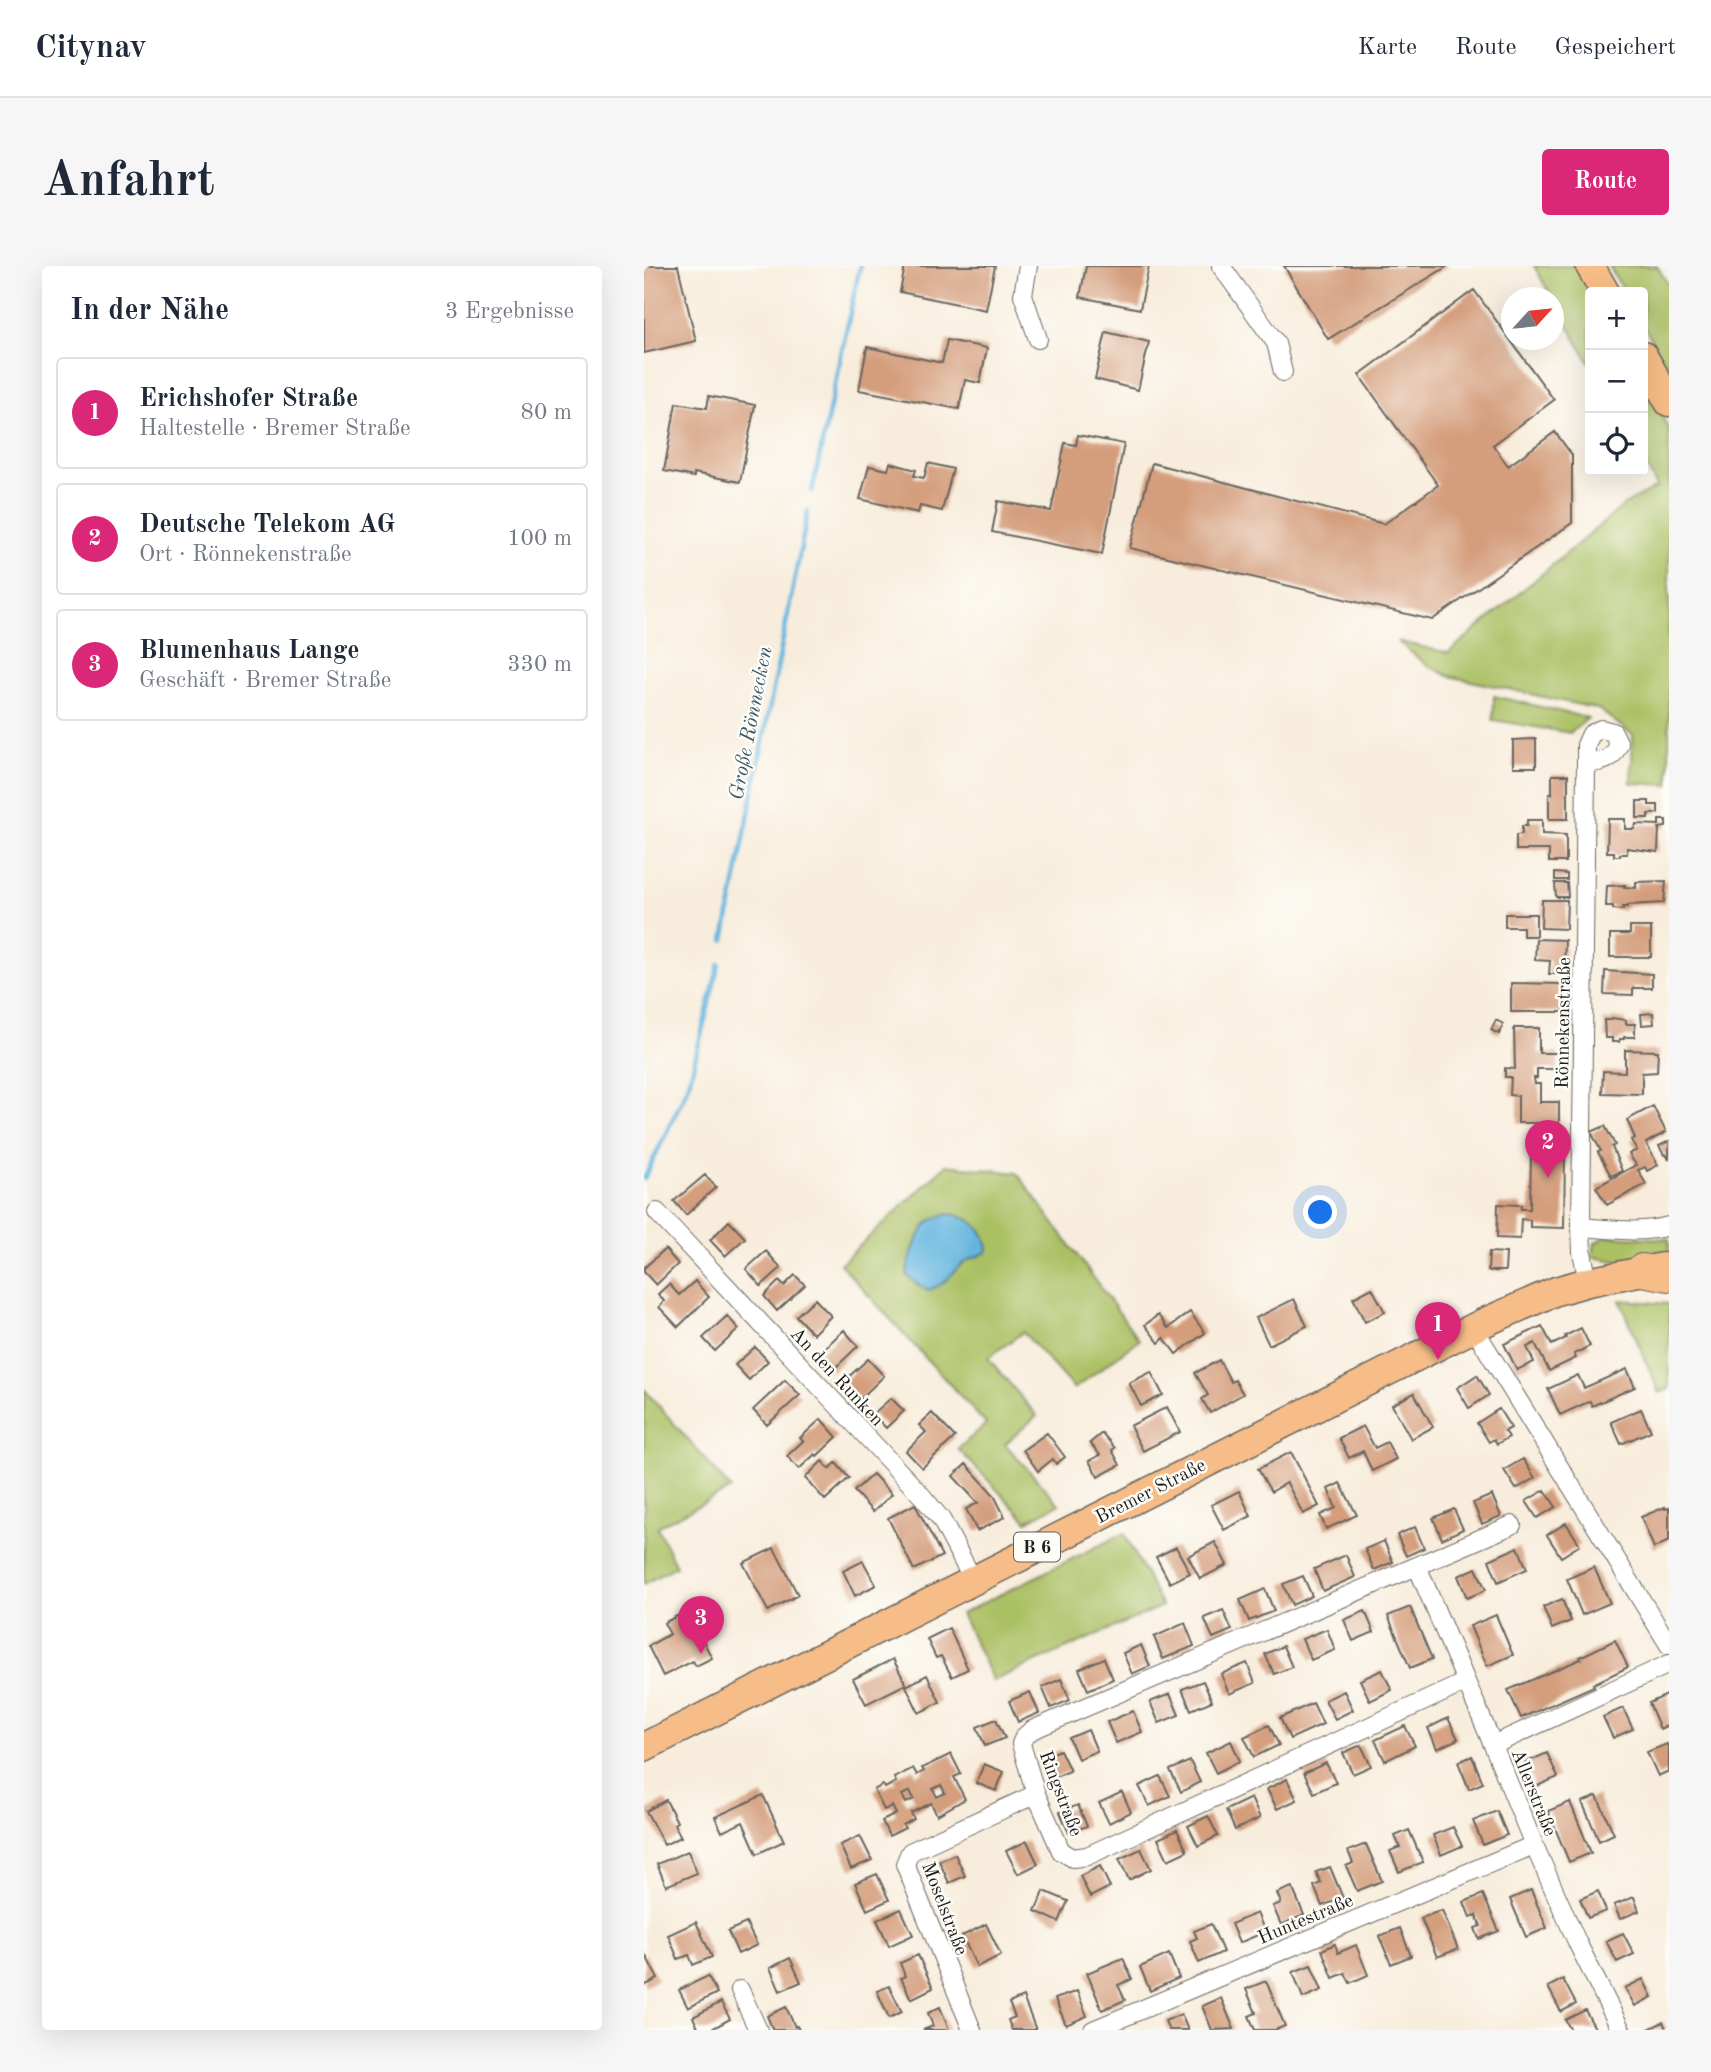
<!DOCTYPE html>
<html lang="de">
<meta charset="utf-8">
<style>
:root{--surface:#fff;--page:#f6f6f7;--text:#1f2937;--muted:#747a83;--line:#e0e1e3;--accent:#db2777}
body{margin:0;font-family:"Old Standard TT",serif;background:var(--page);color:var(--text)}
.controls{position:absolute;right:21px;top:21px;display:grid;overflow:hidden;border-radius:7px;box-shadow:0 7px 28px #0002}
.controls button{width:63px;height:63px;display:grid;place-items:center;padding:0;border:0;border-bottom:2px solid var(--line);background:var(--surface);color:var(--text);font:35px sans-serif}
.compass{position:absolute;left:857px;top:21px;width:63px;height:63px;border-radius:50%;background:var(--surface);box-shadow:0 7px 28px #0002;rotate:63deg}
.you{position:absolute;left:677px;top:947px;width:24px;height:24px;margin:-18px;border:5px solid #fff;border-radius:50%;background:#1a73e8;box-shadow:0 0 0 10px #1a73e833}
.badge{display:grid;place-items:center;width:46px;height:46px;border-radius:50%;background:var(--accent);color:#fff;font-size:23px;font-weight:700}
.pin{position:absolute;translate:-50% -58px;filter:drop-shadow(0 2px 4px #0008)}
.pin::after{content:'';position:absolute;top:37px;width:24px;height:21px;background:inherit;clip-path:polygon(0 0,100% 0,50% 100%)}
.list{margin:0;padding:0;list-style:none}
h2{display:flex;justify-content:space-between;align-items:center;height:91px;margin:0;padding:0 28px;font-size:30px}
h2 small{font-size:23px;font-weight:400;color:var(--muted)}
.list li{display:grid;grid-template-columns:46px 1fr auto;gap:21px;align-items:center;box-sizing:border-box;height:112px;margin:0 14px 14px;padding:0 14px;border:2px solid var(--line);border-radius:7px}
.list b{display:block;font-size:26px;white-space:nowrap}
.list p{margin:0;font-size:23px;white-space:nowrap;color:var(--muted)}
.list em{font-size:23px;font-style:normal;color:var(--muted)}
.icon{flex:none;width:38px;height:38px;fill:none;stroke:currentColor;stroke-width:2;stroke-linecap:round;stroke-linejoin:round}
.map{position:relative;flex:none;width:1025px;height:1764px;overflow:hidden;border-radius:7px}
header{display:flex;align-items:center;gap:42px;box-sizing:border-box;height:98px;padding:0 35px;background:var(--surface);border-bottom:2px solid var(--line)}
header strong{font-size:33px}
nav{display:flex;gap:38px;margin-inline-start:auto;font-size:24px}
.intro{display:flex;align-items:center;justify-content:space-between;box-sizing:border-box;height:168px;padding:0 42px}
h1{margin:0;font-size:49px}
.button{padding:18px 32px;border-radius:7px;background:var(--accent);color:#fff;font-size:24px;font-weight:700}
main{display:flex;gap:42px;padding:0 42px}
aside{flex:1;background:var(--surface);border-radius:7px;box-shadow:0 7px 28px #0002}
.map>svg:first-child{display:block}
.green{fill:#abc064;stroke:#646e40;stroke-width:2}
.water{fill:#64b5df;stroke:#40687e;stroke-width:2}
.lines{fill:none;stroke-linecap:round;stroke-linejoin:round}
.stream{stroke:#64b5df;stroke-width:4.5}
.building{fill:#d49d7b;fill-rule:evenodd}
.street-casing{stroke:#69655f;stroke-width:20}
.primary-casing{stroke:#69655f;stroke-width:31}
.highway-casing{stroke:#69655f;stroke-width:34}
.street{stroke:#fff;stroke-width:18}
.primary{stroke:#f7bd88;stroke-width:28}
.highway{stroke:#f7bd88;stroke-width:32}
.labels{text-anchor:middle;stroke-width:5;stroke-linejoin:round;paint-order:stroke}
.shield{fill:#fdfcf7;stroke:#605f5e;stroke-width:2}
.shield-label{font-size:18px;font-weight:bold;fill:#1c1c1c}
.street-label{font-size:19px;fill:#1c1c1c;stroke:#fdfcf7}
.water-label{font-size:21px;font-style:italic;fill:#39596a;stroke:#fdfcf7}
</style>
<header>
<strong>Citynav</strong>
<nav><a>Karte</a><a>Route</a><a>Gespeichert</a></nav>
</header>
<div class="intro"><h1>Anfahrt</h1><a class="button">Route</a></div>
<main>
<aside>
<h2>In der Nähe<small>3 Ergebnisse</small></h2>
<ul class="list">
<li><span class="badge">1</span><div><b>Erichshofer Straße</b><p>Haltestelle · Bremer Straße</p></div><em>80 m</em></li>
<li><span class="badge">2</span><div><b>Deutsche Telekom AG</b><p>Ort · Rönnekenstraße</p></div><em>100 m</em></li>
<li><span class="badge">3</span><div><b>Blumenhaus Lange</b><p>Geschäft · Bremer Straße</p></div><em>330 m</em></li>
</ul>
</aside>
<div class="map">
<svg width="1025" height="1764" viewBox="0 0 1025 1764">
<rect width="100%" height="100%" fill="#fdfcf7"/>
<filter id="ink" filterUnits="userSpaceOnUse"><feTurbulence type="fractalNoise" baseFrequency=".0143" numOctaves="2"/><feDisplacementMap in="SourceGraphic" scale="14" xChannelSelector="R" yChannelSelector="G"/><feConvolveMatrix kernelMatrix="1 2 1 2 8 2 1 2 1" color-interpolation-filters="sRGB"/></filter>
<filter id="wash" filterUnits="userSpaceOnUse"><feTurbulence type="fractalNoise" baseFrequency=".00686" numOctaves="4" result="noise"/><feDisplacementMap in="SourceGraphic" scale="28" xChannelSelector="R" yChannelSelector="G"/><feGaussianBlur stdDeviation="1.57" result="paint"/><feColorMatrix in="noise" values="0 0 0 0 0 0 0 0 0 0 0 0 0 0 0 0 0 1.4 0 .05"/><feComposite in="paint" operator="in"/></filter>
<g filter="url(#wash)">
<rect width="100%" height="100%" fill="#f8eddc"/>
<path class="green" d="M890,0H932L946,26V98Z
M965,0H1013L1025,20V105L999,59V26H980Z
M999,117L1025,163V519L987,517L989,469L954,443L805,410L784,400L753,375L804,387L980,239L1013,221L999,193Z
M850,430L944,452L926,467L849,454Z
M302,899L373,907L495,1074L430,1123L379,1066L344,1092L393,1150L361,1178L415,1238L383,1255L314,1183L342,1158L196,998Z
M963,970L1025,973V987L971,995L948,991L951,977Z
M976,1034L1025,1038V1123L1015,1127Z
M0,1123L87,1223L13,1261L32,1300L0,1318Z
M480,1267L518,1340L349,1415L317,1348Z"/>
<path class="water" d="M303,948C323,948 343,963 344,984C338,991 331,990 324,994C306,1004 308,1017 284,1024L271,1017L263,1009C264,994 274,966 286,955C291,952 298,950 303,948Z"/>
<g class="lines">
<path class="stream" d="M168,225L216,0
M80,674L164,245
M0,913L44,821L75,698"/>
</g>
<g id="blocks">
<path class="building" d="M0,0H34L52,75L0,87Z
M261,0H351L342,44L256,26Z
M442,0H505L496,43L436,31Z
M640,0H804L684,73Z
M830,24L910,134L849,179L864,200L911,166L928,189V257L788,354L486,282L508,197L740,258L794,219L715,109Z
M462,66L505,76L494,124L451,113Z
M303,74L343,82L336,117L321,114L315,143L215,124L223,81L298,97Z
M65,130L111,139L96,216L50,207V211L20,205L32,137L63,142Z
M434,169L480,178L458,288L348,266L354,235L407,245L421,177L432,179Z
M246,197L272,204L270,210L280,212L284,197L309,203L298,245L276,240L274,247L216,233L225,200L244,204Z
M892,473V501H869V474Z
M908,509H924V553H905V528H908Z
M993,535H1005V539H1014V547L1005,548L1004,552H993Z
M964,553H981V563H990L992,558L1015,559V554H1022V561L1015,562L1014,586L983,582V588H976V590H970V586H963Z
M883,554H898V568L922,569V596H905V584H872V569L878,568V560H883Z
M911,607L923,608V614H911Z
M1022,615L1020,637L984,639V641H979V644L969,643V640H962L963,620L981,619L980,621L992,622V616Z
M911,617H923L924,631H912Z
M898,634H923L922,663L897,662Z
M861,648H892V670H879V661H861Z
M986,661H1007V691H966V668H986Z
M892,673L921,674L920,708H905L906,695L891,694Z
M961,705L1008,708V722H989V729L960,728Z
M867,717L919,718L920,746H867Z
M1009,747L1010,758L998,759L997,748Z
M968,752L982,754V758H991V771H980V773H976L975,776H968V772H961L960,754H967Z
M852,754L859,758L855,768L847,764Z
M870,762H895V787H914V803H893V812H890L891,818H896V836H915V857H874V830L866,829L867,811H861V802L871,803Z
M981,784L1014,785L1013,806L998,807V828L958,827L959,805L981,806Z
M1009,840L1022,866L1002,877L1014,899L1003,905L1001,901L994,904L1002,918L963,939L952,921L992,899L985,888L993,884L987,874L991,872L983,854Z
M961,860L971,879L968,881L978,905L967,910L954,886L957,885L947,866Z
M1025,875V894L1022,888L1020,889L1015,880Z
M887,885H921L920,962L886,961V954L877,953L876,973L853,972L854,938L877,939V943H886Z
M61,909L72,921L42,949L30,935Z
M85,955L101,972L81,990L66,974Z
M21,983L34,998L12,1019L0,1006V1002Z
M122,985L137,1002L117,1020L102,1003Z
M845,986L862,987L861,1005H844Z
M151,1009L161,1019L133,1045L120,1030L135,1015L140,1020Z
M51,1015L65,1031L34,1061L15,1041L20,1035L14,1028L25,1018L35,1029Z
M728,1022L741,1046L721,1056L709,1032Z
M171,1033L187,1050L169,1068L152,1050Z
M650,1033L663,1060L625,1079L612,1052Z
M546,1046L561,1067L532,1088L520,1072L515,1077L501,1059L514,1049L524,1062Z
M83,1050L95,1063L71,1085L59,1072Z
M898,1060L908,1079L922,1072L921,1070L937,1062L946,1080L930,1088L932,1092L905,1105L891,1077L883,1081L890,1096L873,1104L860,1078Z
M200,1064L214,1080L188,1105L173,1089Z
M111,1081L124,1095L105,1114L91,1099Z
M224,1093L240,1110L215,1134L199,1116Z
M575,1094L587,1116L591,1114L599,1128L566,1147L558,1133L564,1129L551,1107Z
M983,1103L991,1121L948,1140L946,1135L916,1149L904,1123L934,1109L940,1122Z
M507,1106L519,1129L497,1140L485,1117Z
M833,1109L845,1129L825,1142L813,1122Z
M141,1114L156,1129L123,1159L109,1144Z
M770,1127L789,1161L767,1173L748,1139Z
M247,1132L260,1145L242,1162L229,1148Z
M523,1141L536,1166L499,1185L486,1160Z
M855,1143L867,1162L861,1165L865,1171L853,1178L850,1173L845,1176L833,1157Z
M997,1143L1007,1165L977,1178L967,1156Z
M288,1147L311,1171L278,1202L262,1185L282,1166L275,1159Z
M177,1153L193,1171L173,1190L171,1188L155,1203L143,1190L159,1175L156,1172Z
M719,1160L731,1182L743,1176L752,1193L728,1205L719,1185L705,1192L695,1172Z
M403,1167L421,1191L412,1198L409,1193L394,1205L379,1184Z
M458,1167L471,1182L468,1184L476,1199L454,1211L445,1195L456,1189L446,1177Z
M647,1186L675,1240L659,1248L643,1217L627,1226L614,1203Z
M879,1193L891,1212L872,1223L860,1204Z
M178,1195L185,1203L192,1197L205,1212L181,1234L161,1212Z
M322,1198L350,1229L361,1251L333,1265L322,1243L334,1237L309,1210Z
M229,1208L248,1228L229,1246L210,1225Z
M696,1217L713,1249L682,1263L676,1249L692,1242L684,1223Z
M901,1224L912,1241L893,1252L882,1235Z
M595,1225L607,1250L580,1264L567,1239Z
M848,1229L857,1250L838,1258L829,1237Z
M271,1238L298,1290L270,1304L244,1252Z
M1021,1241V1243L1025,1242V1275L1010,1282L997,1251Z
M810,1243L819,1263L798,1273L789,1252Z
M922,1257L936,1279L917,1291L903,1269Z
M771,1261L780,1282L762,1290L753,1269Z
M740,1275L749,1296L730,1304L721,1283Z
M571,1276L583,1299L556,1313L544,1290Z
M532,1281L546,1307L526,1317L512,1291Z
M874,1281L883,1303L854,1316L845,1294Z
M130,1282L154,1329L124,1345L99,1297Z
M702,1289L711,1311L679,1325L670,1303Z
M219,1295L232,1319L211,1330L199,1305Z
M950,1301L966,1337L938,1349L923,1313Z
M832,1302L842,1324L823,1332L814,1310Z
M659,1310L668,1330L648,1339L639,1318Z
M621,1323L630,1345L605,1355L596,1334Z
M918,1333L927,1355L908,1363L899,1341Z
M766,1341L788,1393L766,1402L744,1350Z
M46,1343L56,1364L54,1365L68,1392L52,1400L49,1395L19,1410L4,1380L26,1368L20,1357Z
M579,1344L588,1364L569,1372L560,1352Z
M721,1345L730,1366L709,1375L700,1354Z
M852,1349L869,1389L843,1400L826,1360Z
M541,1357L550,1380L519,1393L510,1371Z
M305,1362L324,1403L308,1411L297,1390L292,1392L283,1373Z
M683,1363L691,1384L667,1394L658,1373Z
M971,1374L984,1401L949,1418L950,1420L877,1452L864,1424L937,1393L936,1391Z
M497,1379L506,1400L488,1408L479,1387Z
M639,1380L648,1401L630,1408L621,1388Z
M460,1392L469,1413L444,1424L435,1403Z
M249,1393L262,1418L222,1438L209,1413Z
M603,1397L611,1417L585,1428L577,1408Z
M738,1404L748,1424L726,1435L716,1414Z
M283,1409L296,1436L275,1447L262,1420Z
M417,1413L426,1434L407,1442L398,1421Z
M559,1415L568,1435L547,1444L538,1423Z
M700,1425L709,1444L691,1453L681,1434Z
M386,1426L395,1447L374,1456L365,1435Z
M526,1428L535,1449L515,1457L506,1436Z
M1025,1428V1459L1016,1463L1005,1437Z
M669,1437L679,1458L646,1473L636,1452Z
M979,1442L989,1463L969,1472L959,1451Z
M489,1445L498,1466L472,1477L463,1456Z
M804,1452L814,1473L793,1483L784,1462Z
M352,1453L361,1472L341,1480L333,1461Z
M625,1459L635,1479L610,1491L600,1471Z
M761,1460L771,1480L741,1495L731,1474Z
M444,1464L453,1485L434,1493L425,1472Z
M587,1475L596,1495L572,1507L562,1487Z
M1023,1478L1025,1483V1505L1014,1510L1003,1486Z
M717,1479L727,1500L709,1508L699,1487Z
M416,1484L426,1505L404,1514L395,1493Z
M903,1487L914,1511L891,1521L881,1497Z
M307,1488L317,1508L310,1511L321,1533L293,1549L287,1537L267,1547L270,1553L259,1559L261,1562L245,1570L238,1555L252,1548L248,1540L240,1544L230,1524L239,1519L241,1522L252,1516L250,1512L269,1502L273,1509L280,1505L278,1502ZM297,1519L301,1527L293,1531L289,1523ZM266,1525L270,1533L262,1537L258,1529Z
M828,1490L839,1517L825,1523L814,1496Z
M546,1495L556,1516L537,1526L526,1504Z
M682,1497L692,1517L670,1527L660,1507Z
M340,1498L360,1506L352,1525L332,1517Z
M516,1510L526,1530L505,1540L495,1520Z
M643,1513L653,1534L633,1543L623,1523Z
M478,1526L487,1546L465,1557L455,1537Z
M119,1529L140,1575L113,1588L99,1556L78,1566L71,1551Z
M953,1530L970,1568L955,1575L938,1536Z
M607,1532L616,1552L591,1564L582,1544Z
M22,1534L33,1556L30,1558L37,1571L20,1579L2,1545Z
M926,1536L947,1587L925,1596L904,1545Z
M434,1539L443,1560L425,1567L416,1546Z
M853,1545L863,1569L839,1579L829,1555Z
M564,1550L574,1570L554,1580L544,1560Z
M809,1561L818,1580L797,1589L789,1569Z
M533,1564L543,1585L524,1594L514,1573Z
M765,1564L779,1596L755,1606L746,1585L756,1581L751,1570Z
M216,1570L228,1594L207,1603L196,1579Z
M383,1575L394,1598L374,1608L362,1585Z
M722,1578L738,1615L713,1625L702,1600L709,1597L704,1585Z
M497,1583L507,1603L485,1614L475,1593Z
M44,1585L53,1607L22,1620L13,1598Z
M311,1588L321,1610L305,1617L295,1595Z
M456,1600L466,1621L446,1631L436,1610Z
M686,1601L699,1632L678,1640L670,1620L677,1617L672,1606Z
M233,1608L245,1634L223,1644L211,1617Z
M648,1621L660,1649L637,1659L629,1640L637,1637L633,1627Z
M887,1624L903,1662L882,1671L866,1633Z
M400,1625L424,1635L415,1656L391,1645Z
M954,1625L962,1645L944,1652L936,1633Z
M839,1628L855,1665L835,1673L831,1662L837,1660L832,1649L826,1651L820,1636Z
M990,1631L995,1645L976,1653L970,1639Z
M257,1643L269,1669L245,1680L233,1654Z
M798,1644L814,1683L793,1691L777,1652Z
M613,1647L621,1666L595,1677L587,1658Z
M52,1656L68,1691L49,1699L45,1689L34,1693L24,1669Z
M102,1657L113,1679L94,1688L84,1665Z
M342,1658L357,1689L333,1701L318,1670Z
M567,1658L579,1686L555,1697L546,1675L553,1672L550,1665Z
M756,1662L767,1690L747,1698L735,1670Z
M979,1667L990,1688L973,1696L962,1675Z
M691,1678L694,1687L712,1679L724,1709L706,1717L701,1707L689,1712L678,1684Z
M0,1686L14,1713L0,1720Z
M525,1688L535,1712L506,1725L496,1701Z
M274,1689L289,1722L267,1733L257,1712L261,1710L256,1697Z
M146,1692L157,1716L136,1725L126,1702Z
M479,1692L488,1713L474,1719L481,1734L458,1744L443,1707Z
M667,1699L678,1724L659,1732L649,1706Z
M64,1710L73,1727L44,1742L35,1724Z
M919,1713L932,1738L917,1746L904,1721Z
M999,1713L1008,1731L991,1740L981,1722Z
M622,1715L641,1760L631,1764H611L605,1750L612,1747L602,1723Z
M245,1720L258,1746L245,1752L233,1725Z
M433,1725L443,1750L422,1759L411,1733Z
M379,1731L392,1764H368L364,1754L371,1751L365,1737Z
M577,1732L590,1763L568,1764L558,1740Z
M77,1736L86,1753L66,1764H55L49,1751Z
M142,1741L151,1761L153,1760L155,1764H129L123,1750Z
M296,1741L305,1764H279L289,1760L284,1747Z
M941,1744L952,1764H927L921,1754Z
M537,1748L544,1764H525L521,1755Z
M1019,1756L1023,1764H1003Z"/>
</g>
</g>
<g filter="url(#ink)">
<use href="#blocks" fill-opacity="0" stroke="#69655f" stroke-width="2"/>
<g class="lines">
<g class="street-casing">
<path id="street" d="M384,0L379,29L394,73
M577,0L632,77L639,106
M942,498C960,495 967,496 975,478L969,466L957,463L947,468L942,479V498L937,961L938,986L944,1016
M13,946L278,1230L297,1253L329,1314
M937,961C967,963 996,968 1025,960
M832,1061L839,1077L1025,1379
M773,1300L388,1464L380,1471L377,1478L392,1528L417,1585L429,1592L443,1590L822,1416
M849,1479L773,1300L868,1259
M96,1724L114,1764
M328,1764L261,1598L266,1586L392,1528
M449,1764L890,1579
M977,1764L934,1678L890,1579L849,1479L1025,1398"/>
</g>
<g class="primary-casing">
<path id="primary" d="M946,0L961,26
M999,90L1025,136
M0,1481L839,1057L912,1025L944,1016L1019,1001"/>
</g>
<g class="highway-casing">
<path id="highway" d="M998,1004L1025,1009"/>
</g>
<use href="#street" class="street"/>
<use href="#primary" class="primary"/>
<use href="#highway" class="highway"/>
</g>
</g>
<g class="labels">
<rect class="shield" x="370" y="1266.5" width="46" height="29" rx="5"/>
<g class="shield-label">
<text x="393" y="1287">B 6</text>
</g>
<g class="street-label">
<text transform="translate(918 757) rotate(-89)" y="7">Rönnekenstraße</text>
<text transform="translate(194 1110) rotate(47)" y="7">An den Runken</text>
<text transform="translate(506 1224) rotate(-27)" y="7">Bremer Straße</text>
<text transform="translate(891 1526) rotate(68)" y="7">Allerstraße</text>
<text transform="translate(418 1527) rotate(69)" y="7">Ringstraße</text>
<text transform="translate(302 1642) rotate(69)" y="7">Moselstraße</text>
<text transform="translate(661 1652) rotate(-23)" y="7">Huntestraße</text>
</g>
<g class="water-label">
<text transform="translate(106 457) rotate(-79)" y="7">Große Rönnecken</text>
</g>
</g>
</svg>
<div class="controls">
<button>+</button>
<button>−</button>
<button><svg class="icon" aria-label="locate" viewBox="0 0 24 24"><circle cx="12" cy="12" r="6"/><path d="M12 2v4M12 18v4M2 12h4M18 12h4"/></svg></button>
</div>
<svg class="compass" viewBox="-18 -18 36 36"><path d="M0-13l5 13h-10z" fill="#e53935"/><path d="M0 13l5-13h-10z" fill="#747a83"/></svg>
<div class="you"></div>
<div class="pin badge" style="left:794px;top:1094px">1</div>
<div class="pin badge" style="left:904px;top:912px">2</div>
<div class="pin badge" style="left:57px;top:1388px">3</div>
</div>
</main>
